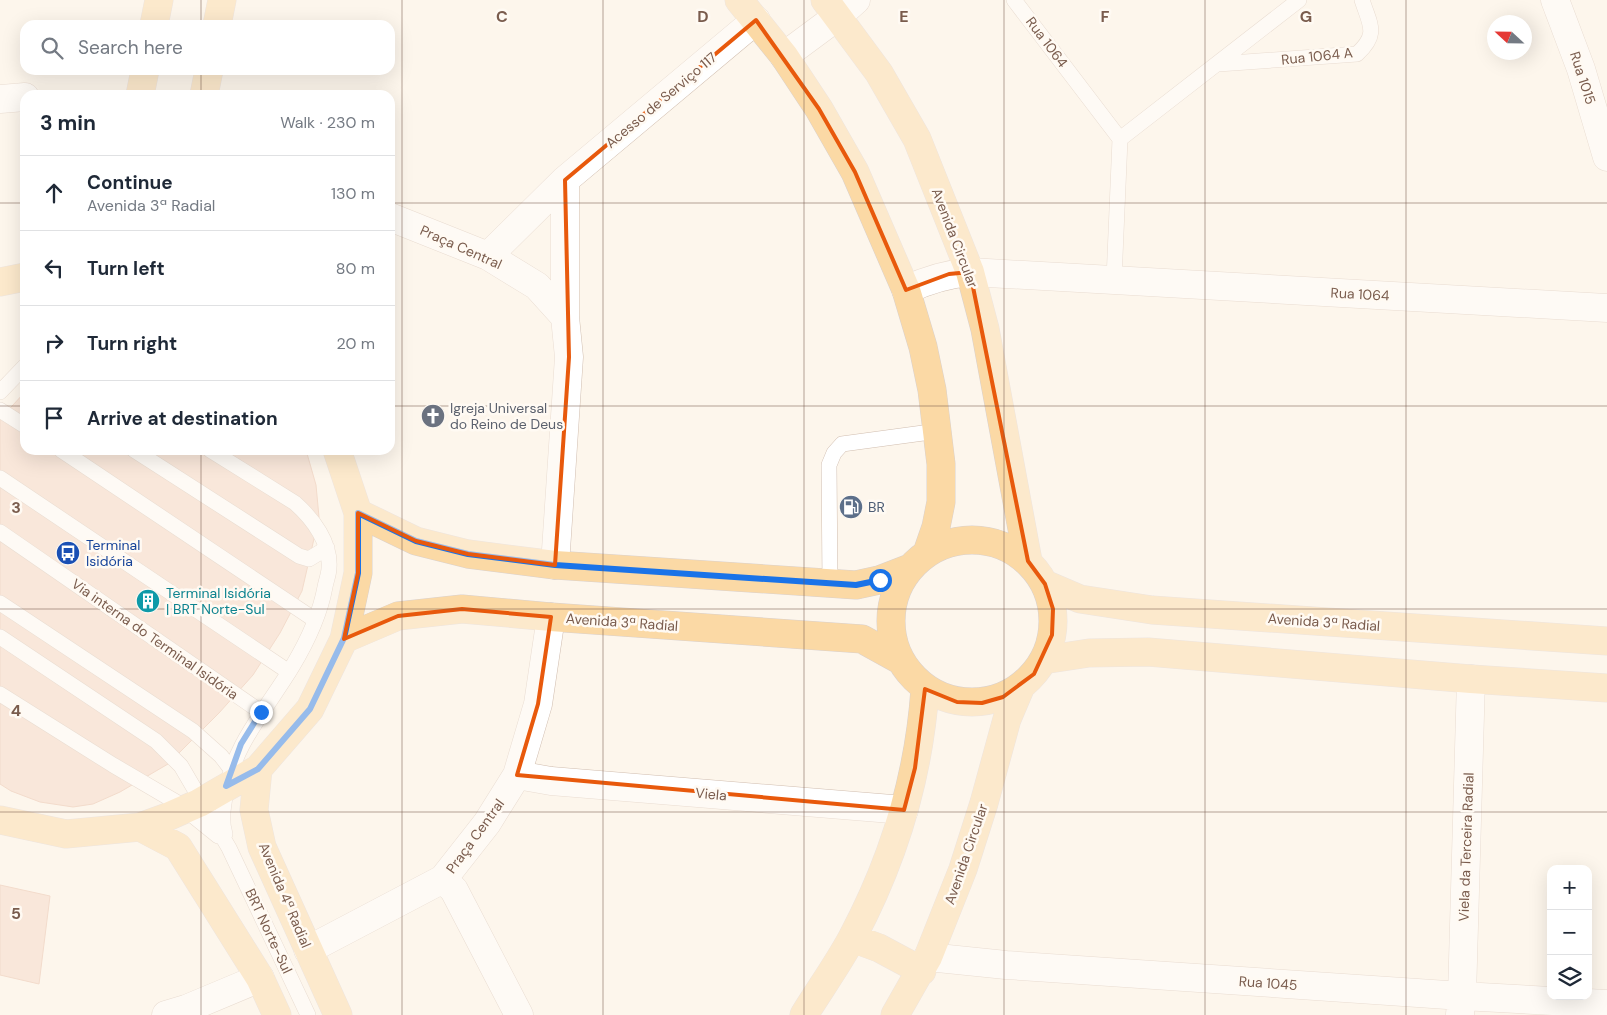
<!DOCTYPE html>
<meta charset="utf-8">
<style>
:root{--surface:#fff;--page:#f2f2f3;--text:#1f2937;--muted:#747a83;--line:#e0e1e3}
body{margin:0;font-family:"DM Sans",sans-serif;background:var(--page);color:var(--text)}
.controls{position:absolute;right:15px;bottom:15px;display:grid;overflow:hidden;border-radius:10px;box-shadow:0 5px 20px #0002}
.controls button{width:45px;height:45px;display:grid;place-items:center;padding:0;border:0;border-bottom:1px solid var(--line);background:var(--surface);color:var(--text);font:25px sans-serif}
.compass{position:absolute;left:1487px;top:15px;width:45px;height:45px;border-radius:50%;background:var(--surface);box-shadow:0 5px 20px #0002;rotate:292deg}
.stop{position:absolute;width:15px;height:15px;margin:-11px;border:4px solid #1a73e8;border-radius:50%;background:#fff}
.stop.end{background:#1a73e8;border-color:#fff;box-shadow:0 1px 5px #0008}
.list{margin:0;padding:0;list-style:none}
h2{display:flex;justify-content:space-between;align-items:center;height:65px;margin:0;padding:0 20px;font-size:21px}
h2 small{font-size:16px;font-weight:400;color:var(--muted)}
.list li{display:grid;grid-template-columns:32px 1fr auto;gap:15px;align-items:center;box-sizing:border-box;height:75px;padding:0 20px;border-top:1px solid var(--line)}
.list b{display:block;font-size:19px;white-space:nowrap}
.list p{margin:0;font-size:16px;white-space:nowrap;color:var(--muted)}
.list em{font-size:16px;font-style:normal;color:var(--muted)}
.icon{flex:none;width:28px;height:28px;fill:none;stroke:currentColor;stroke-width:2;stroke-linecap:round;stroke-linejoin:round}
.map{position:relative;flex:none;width:1607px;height:1015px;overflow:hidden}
.search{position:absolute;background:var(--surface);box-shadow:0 5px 20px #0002;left:20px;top:20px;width:375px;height:55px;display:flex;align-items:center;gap:12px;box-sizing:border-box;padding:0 18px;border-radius:15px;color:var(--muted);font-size:19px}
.panel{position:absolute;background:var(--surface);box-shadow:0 5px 20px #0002;left:20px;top:90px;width:375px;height:365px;border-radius:15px}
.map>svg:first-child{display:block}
.building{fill:#f3d5c3;stroke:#e6bba3}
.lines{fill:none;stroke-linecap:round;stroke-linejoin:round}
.service-casing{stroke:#d1beb0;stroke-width:16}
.minor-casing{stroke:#d1beb0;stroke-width:29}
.primary-casing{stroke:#dad1cd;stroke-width:29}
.service{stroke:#fff;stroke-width:15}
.minor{stroke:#fff;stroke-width:28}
.primary{stroke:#fbd9a5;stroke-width:28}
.route{stroke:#1a73e8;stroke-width:6}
.marked{fill:none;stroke:#e8590c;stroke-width:4;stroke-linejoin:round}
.grid{fill:none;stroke:#7a5c4d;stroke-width:1;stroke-opacity:0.55}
.labels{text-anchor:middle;stroke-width:5;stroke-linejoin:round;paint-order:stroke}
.street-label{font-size:14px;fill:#7a5c4d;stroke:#fffaf3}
.worship-label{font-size:14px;fill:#5b616d;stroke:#fffaf3;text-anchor:start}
.service-label{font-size:14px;fill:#4e5e75;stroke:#fffaf3;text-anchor:start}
.transit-label{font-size:14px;fill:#164399;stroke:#fffaf3;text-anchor:start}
.culture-label{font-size:14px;fill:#0d838f;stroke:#fffaf3;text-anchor:start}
.grid-label{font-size:16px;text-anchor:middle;font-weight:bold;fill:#7a5c4d;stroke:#fffaf3;stroke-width:5;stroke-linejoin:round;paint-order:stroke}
</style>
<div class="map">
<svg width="1607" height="1015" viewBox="0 0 1607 1015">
<rect width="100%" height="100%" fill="#fdf6ec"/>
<path class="building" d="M25,392V450H306L316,485L319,517L302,591L280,633L253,675L219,713L168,764L120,792L93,804L73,807L40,802L11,791L0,784V419Z
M0,885L50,896L39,984L0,975Z"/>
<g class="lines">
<g class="service-casing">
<path id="service" d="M1014,0L1120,139L1114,280
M1218,64L1357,54C1379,34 1370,25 1362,0
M1120,139L1299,0
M0,392L25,366
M0,410L25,426
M61,450L315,620
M134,450L299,556L309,559L327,548
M210,450L295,503C313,519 331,543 329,568C329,574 326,581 325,587C320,615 307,642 292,667C266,710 232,746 225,797C223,810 221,821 225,834
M0,478L289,672
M0,532L261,712
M830,584L829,465L834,453L842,444L938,431
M0,603L193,731L221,756L231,769
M0,637L156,741L181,766L229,848L308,1015
M0,694L113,765L176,802L218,836"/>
</g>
<g class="minor-casing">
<path id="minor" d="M1555,0L1581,69L1607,157
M784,56L838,16L856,0
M0,99L25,97
M390,217L488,256L537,286L565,317
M488,256L565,180L756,20
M906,290C927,280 947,274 970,272L1607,308
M555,565L569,357L565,317V180
M517,775L551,781L904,810
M443,879L454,890L519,1015
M308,950L443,879L487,823L517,775L538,704L551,617
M928,957L1006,965L1462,996L1607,1004
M1460,1014L1462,996L1471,679
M166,1015L186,1009L260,978"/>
</g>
<g class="primary-casing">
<path id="primary" d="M739,0L784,56L819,109L855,172L906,290L923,347L932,390L941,464V502L936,527L927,553
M825,0L879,73L917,139L970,272L985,329L1028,561
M154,25L159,0
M217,25L222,0
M140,95L145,70
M204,95L209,70
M0,282L25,277
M358,513L416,541L468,554L555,565L856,585L879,580L910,568
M891 621a81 81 0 1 1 162 0a81 81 0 1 1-162 0Z
M1045,584L1080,599L1152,610L1607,641
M344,639L398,616L462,609L551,617L862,639L900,660
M1043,660L1089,653L1148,652L1471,679L1607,688
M258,769L254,810L262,847L338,1015
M0,820L66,834L140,827L165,818L199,803L258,769L310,709L344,639L358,573V513L337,450
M140,827L178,847L260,978L277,1015
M852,938L879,948L922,971
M804,1015C820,989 838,964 852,938C893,861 919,776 925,689
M895,1015L928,957L963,869L984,803L1007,719L1021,686"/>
</g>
<use href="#service" class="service"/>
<use href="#minor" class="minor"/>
<use href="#primary" class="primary"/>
</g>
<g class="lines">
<path class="route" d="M261,712L241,744L226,786L258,769L310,709L344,638L358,573V513L416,541L468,554L555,565L856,585L880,580"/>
</g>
<path d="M0 0H1607V1015H0ZM756,20L819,109L855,172L906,290L949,274L970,272L1028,561L1045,584L1053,609L1052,635L1034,674L1003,697L982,703L957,702L925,689L915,768L904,810L517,775L538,704L551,617L462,609L398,616L344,639L358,573V513L416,541L468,554L555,565L569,357L565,180Z" fill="#fdf6ec" fill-opacity=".55" fill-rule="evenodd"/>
<path class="marked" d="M756,20L819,109L855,172L906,290L949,274L970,272L1028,561L1045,584L1053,609L1052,635L1034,674L1003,697L982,703L957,702L925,689L915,768L904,810L517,775L538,704L551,617L462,609L398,616L344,639L358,573V513L416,541L468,554L555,565L569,357L565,180Z"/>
<path class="grid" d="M201,0V25M402,0V1015M603,0V1015M804,0V1015M1004,0V1015M1205,0V1015M1406,0V1015M201,70V95M0,203H25M390,203H1607M0,406H25M390,406H1607M201,450V1015M0,609H1607M0,812H1607"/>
<defs>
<g id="church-disc" transform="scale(1.25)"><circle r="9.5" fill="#6b7280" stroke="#fffaf3"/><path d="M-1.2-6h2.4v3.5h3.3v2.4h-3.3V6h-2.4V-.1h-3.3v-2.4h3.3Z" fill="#fff"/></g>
<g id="fuel-disc" transform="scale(1.25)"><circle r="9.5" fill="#5c6f8a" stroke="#fffaf3"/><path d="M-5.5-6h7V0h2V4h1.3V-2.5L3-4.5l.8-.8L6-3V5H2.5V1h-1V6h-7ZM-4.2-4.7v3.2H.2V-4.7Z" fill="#fff"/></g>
<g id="bus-disc" transform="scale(1.25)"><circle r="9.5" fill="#1a4fb4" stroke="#fffaf3"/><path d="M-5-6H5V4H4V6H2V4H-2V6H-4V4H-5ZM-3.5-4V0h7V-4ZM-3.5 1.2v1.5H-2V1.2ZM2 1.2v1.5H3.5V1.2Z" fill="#fff"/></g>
<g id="building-disc" transform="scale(1.25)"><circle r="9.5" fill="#0f9aa8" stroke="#fffaf3"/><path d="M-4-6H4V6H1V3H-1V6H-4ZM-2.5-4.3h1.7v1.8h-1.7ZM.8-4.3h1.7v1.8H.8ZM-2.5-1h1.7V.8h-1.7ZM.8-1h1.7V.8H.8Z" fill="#fff"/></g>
</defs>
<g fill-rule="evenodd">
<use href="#church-disc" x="433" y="416"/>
<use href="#fuel-disc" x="851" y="507"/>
<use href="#bus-disc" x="68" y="553"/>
<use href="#building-disc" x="148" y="601"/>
</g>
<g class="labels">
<g class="street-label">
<text transform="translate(1047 42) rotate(53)" y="5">Rua 1064</text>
<text transform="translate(1317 56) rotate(-6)" y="5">Rua 1064 A</text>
<text transform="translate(1583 78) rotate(72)" y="5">Rua 1015</text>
<text transform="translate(661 100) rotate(-40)" y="5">Acesso de Serviço 117</text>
<text transform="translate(955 238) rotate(69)" y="5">Avenida Circular</text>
<text transform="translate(461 247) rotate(24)" y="5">Praça Central</text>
<text transform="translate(1360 294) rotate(3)" y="5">Rua 1064</text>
<text transform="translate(622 622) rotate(4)" y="5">Avenida 3ª Radial</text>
<text transform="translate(1324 622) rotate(4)" y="5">Avenida 3ª Radial</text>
<text transform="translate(155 639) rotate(35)" y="5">Via interna do Terminal Isidória</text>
<text transform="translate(711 794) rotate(5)" y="5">Viela</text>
<text transform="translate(475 836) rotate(-54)" y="5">Praça Central</text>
<text transform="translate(1466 847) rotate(-88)" y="5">Viela da Terceira Radial</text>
<text transform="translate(966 854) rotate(-71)" y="5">Avenida Circular</text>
<text transform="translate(285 895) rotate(67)" y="5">Avenida 4ª Radial</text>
<text transform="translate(269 931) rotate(65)" y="5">BRT Norte-Sul</text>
<text transform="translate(1268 983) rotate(4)" y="5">Rua 1045</text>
</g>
<g class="worship-label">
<text x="450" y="413">Igreja Universal<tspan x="450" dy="16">do Reino de Deus</tspan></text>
</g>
<g class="service-label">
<text x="868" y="512">BR</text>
</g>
<g class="transit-label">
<text x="86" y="550">Terminal<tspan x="86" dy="16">Isidória</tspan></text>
</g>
<g class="culture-label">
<text x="166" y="598">Terminal Isidória<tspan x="166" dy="16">| BRT Norte-Sul</tspan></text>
</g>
</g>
<g class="grid-label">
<text x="502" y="22">C</text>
<text x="703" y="22">D</text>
<text x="904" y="22">E</text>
<text x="1105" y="22">F</text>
<text x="1306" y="22">G</text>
<text x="16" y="513">3</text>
<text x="16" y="716">4</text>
<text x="16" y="919">5</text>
</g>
</svg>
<div class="controls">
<button>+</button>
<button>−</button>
<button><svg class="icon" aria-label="layers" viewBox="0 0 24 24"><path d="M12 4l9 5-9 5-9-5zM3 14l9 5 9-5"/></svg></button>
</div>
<svg class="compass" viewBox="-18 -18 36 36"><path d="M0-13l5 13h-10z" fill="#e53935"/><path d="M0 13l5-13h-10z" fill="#747a83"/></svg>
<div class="stop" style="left:880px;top:580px"></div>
<div class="stop end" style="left:261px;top:712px"></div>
<div class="search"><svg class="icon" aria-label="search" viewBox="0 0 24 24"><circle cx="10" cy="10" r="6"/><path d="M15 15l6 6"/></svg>Search here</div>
<section class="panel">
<h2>3 min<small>Walk · 230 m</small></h2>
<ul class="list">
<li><svg class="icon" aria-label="ahead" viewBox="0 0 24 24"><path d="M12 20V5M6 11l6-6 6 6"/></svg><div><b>Continue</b><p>Avenida 3ª Radial</p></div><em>130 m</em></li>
<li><svg class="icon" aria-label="left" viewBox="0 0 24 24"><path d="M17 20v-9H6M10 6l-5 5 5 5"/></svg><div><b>Turn left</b></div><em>80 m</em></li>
<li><svg class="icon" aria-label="right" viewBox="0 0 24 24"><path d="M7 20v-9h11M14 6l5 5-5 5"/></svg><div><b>Turn right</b></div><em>20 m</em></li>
<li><svg class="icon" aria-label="arrive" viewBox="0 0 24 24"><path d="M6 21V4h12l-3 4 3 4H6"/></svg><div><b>Arrive at destination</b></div></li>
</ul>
</section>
</div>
